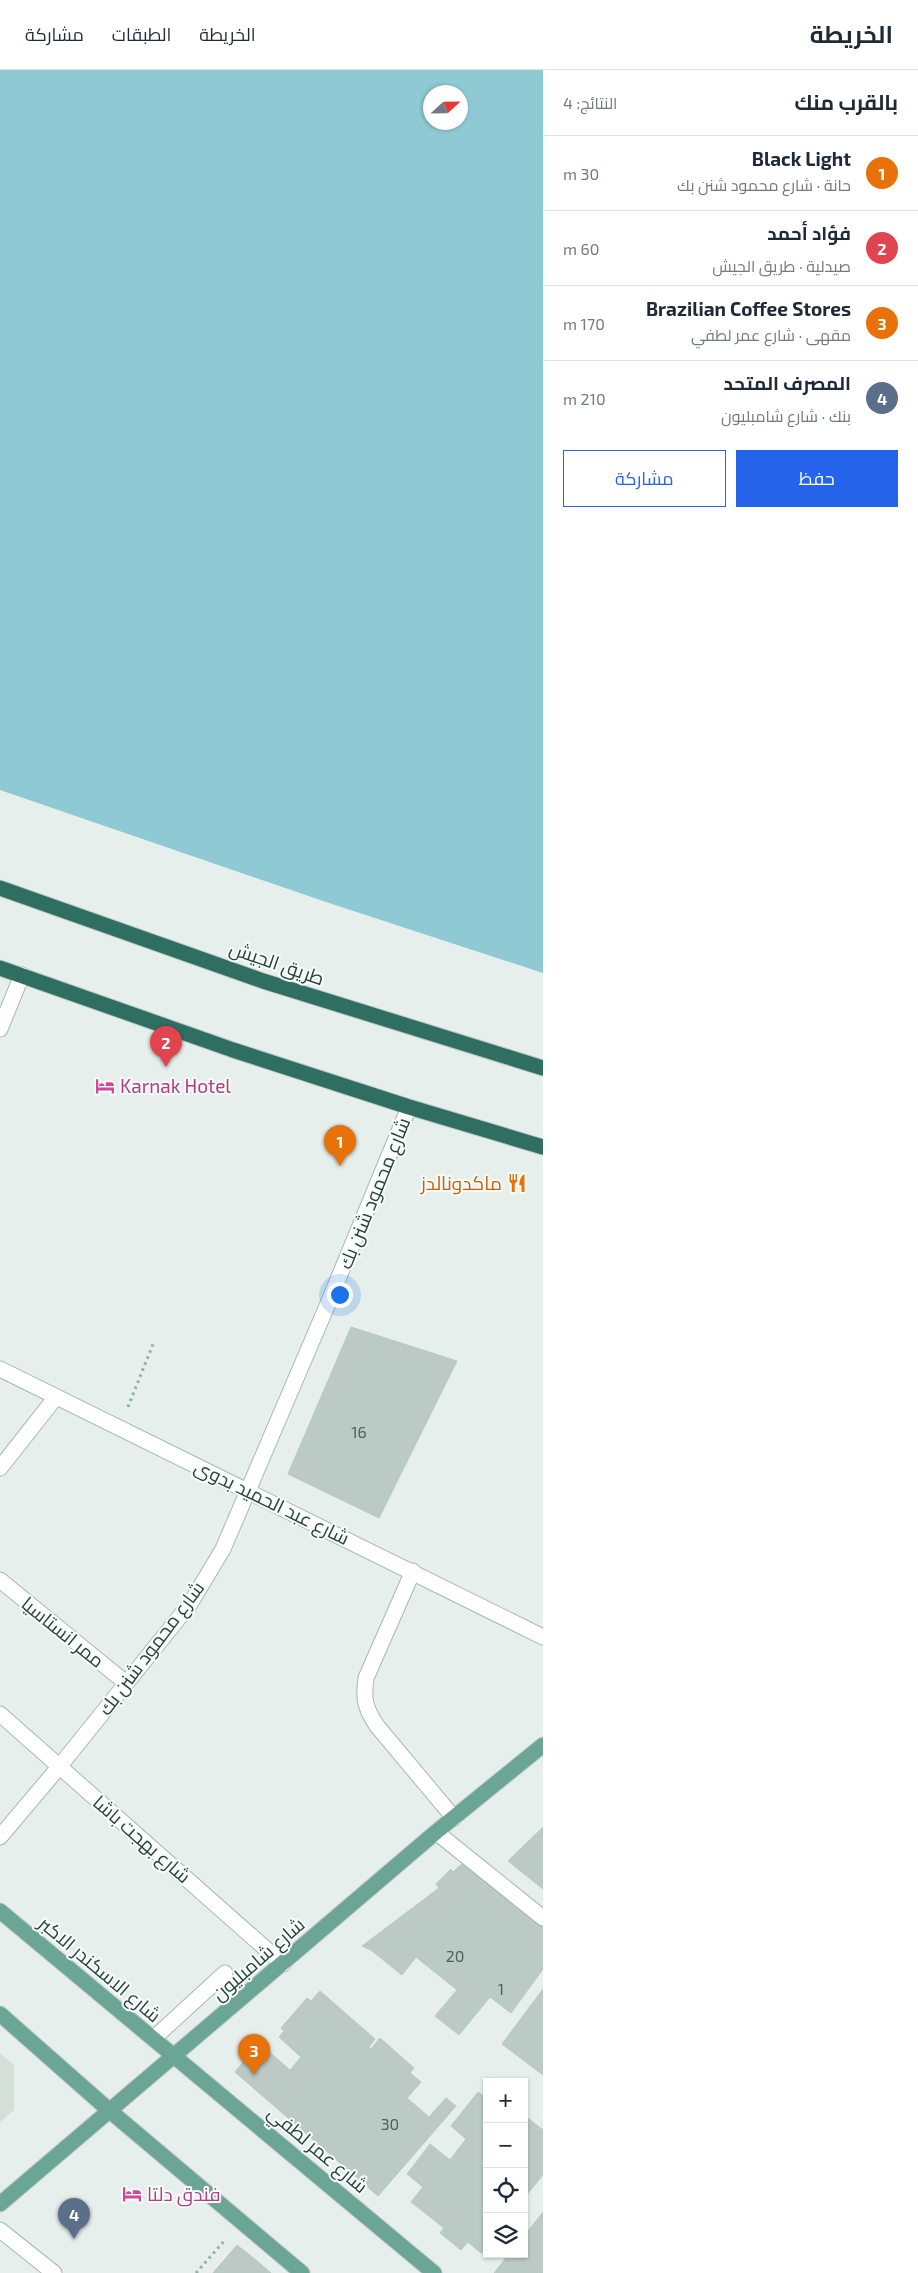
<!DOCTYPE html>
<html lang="ar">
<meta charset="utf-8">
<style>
:root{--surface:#fff;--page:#f6f6f7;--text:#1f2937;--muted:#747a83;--line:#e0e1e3;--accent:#2563eb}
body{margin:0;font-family:"Exo 2",Cairo,sans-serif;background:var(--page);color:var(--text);direction:rtl}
.controls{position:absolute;right:15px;bottom:15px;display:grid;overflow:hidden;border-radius:0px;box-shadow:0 1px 4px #0004}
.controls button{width:45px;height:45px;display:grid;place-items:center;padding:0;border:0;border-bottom:1px solid var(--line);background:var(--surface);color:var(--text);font:25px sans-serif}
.compass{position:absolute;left:423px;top:15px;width:45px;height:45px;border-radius:50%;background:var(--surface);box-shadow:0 1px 4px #0004;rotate:68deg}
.you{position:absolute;left:339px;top:1224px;width:18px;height:18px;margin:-12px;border:4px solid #fff;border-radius:50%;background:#1a73e8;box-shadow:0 0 0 8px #1a73e833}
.badge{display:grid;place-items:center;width:32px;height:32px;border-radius:50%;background:var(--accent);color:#fff;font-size:16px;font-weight:700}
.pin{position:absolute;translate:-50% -41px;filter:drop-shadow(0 1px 2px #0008)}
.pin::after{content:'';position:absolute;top:26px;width:18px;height:15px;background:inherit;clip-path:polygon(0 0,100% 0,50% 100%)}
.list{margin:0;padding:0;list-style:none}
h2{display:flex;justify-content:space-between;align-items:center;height:65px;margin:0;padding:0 20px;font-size:21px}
h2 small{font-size:16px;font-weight:400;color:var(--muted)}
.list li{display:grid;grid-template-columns:32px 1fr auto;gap:15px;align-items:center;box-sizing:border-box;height:75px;padding:0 20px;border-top:1px solid var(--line)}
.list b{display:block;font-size:19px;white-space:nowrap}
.list p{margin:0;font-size:16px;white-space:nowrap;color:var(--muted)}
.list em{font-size:16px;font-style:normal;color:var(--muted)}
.actions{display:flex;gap:10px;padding:15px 20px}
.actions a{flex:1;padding:11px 0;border:1px solid var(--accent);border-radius:0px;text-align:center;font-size:18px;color:var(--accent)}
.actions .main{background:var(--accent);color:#fff}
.icon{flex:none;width:28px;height:28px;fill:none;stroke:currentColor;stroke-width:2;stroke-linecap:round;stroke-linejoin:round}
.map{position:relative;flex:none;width:543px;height:2203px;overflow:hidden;direction:ltr}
header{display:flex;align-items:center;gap:30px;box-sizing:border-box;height:70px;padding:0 25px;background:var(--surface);border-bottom:1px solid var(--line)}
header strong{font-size:24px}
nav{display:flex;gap:28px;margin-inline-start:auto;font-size:18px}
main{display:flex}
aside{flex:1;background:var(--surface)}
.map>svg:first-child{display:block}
.built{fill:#d4dfda}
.water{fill:#8ec9d4;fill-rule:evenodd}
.building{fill:#bbcac4;stroke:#b8c9c2}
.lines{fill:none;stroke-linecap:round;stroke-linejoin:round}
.minor-casing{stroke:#a8b8b2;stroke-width:17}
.major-casing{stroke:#c2cac8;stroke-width:17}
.highway-casing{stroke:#c2cac8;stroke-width:17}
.path{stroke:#86b3a5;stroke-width:3;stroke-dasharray:2.5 4;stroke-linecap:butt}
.minor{stroke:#fff;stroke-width:15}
.major{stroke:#6aa596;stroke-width:15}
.highway{stroke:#2f6f62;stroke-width:15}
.labels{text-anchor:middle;stroke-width:4;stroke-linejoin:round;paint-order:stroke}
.number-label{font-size:16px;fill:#4a645c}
.street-label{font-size:19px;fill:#24423a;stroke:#f7fbf9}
.hotel-label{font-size:19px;fill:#b23c85;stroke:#f7fbf9;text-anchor:start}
.food-label{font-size:19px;fill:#c56008;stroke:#f7fbf9;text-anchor:end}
</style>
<header>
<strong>الخريطة</strong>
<nav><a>الخريطة</a><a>الطبقات</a><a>مشاركة</a></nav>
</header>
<main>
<aside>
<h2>بالقرب منك<small>النتائج: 4</small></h2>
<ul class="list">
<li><span class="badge" style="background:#e8710a">1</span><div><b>Black Light</b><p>حانة · شارع محمود شنن بك</p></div><em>30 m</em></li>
<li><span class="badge" style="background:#e0444e">2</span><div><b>فؤاد أحمد</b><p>صيدلية · طريق الجيش</p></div><em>60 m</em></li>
<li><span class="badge" style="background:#e8710a">3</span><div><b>Brazilian Coffee Stores</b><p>مقهى · شارع عمر لطفي</p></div><em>170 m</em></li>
<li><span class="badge" style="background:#5c6f8a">4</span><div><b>المصرف المتحد</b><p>بنك · شارع شامبليون</p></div><em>210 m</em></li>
</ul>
<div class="actions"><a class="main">حفظ</a><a>مشاركة</a></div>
</aside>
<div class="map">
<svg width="543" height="2203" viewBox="0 0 543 2203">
<rect width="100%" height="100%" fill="#e6efeb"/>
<path class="built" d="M0,1983L14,1995V2040L0,2052Z"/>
<path class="water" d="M0,0H543V903L326,832L0,720ZM430,22H460V52H430Z"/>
<path class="building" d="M351,1257L457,1291L379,1448L288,1404Z
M543,1757V1819L508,1791Z
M465,1791L543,1856V1899L511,1943L490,1927L459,1965L435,1946L457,1920L416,1887L402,1905L371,1880L362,1876L439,1818L436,1814L451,1799L453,1802Z
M543,1919V2005L502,1974Z
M320,1921L375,1969L369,1977L371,1979L380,1968L414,1998L410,2003L421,2012L407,2028L429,2047L446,2028L456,2036L378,2126L235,2002L259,1973L290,2000L301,1987L279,1967L284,1961L281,1958L307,1928L311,1931Z
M478,2022L486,2028L487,2027V2176L481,2183L468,2172L461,2180L440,2163L444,2158L411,2132L423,2117L407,2104L430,2074L450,2090L466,2069L451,2056Z
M524,2045L543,2060V2105L524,2128Z
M543,2142V2203H494L509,2184H524V2166Z
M237,2175L256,2190L245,2203H213Z
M256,2190L271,2203H245Z"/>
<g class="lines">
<g class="minor-casing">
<path id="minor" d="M0,959L22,905
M0,1299L543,1567
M0,1398L56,1327
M413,1501L366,1608C363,1629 365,1638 377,1656L454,1748
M0,1510L126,1613
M0,1644L283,1894
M436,1762L543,1848
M0,1767L59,1697L190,1534L223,1479L327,1236L409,1037
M153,1969L225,1903
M0,2160L54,2203"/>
</g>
<g class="major-casing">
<path id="major" d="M0,1841L434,2203
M0,1944L110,2041L302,2203
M0,2134L436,1762L543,1675"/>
</g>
<g class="highway-casing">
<path id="highway" d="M0,818L263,911L543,998
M0,898L233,980L409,1037L543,1077"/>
</g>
<path class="path" d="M128,1337L153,1274
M196,2203L226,2169"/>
<use href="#minor" class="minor"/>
<use href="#major" class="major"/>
<use href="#highway" class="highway"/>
</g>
<defs>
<g id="hotel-bare" transform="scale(1.5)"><path d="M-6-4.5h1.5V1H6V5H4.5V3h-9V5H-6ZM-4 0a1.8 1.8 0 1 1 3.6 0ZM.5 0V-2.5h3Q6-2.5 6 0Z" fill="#d1479c" stroke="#f7fbf9" stroke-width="2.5" paint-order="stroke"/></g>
<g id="restaurant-bare" transform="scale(1.5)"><path d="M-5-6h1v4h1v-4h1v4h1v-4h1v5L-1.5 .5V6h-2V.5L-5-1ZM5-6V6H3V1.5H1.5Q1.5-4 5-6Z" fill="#e8710a" stroke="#f7fbf9" stroke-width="2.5" paint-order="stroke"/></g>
</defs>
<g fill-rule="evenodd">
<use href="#hotel-bare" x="105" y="1016"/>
<use href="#restaurant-bare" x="517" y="1113"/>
<use href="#hotel-bare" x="132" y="2124"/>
</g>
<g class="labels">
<g class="number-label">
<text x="359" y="1368">16</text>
<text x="455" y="1892">20</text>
<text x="501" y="1925">1</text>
<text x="390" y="2060">30</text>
</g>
<g class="street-label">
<text transform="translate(277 893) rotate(19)" y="7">طريق الجيش</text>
<text transform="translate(374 1123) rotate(-68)" y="7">شارع محمود شنن بك</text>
<text transform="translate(272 1432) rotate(26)" y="7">شارع عبد الحميد بدوى</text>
<text transform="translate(63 1562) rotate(39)" y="7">ممر انستاسيا</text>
<text transform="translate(151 1578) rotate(-53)" y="7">شارع محمود شنن بك</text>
<text transform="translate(142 1769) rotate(41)" y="7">شارع بهجت باشا</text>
<text transform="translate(258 1889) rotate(-41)" y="7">شارع شامبليون</text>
<text transform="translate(100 1899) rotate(40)" y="7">شارع الاسكندر الاكبر</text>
<text transform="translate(318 2079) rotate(40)" y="7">شارع عمر لطفي</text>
</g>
<g class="hotel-label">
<text x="120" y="1023">Karnak Hotel</text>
<text x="147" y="2131">فندق دلتا</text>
</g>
<g class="food-label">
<text x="502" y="1120">ماكدونالدز</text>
</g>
</g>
</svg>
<div class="controls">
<button>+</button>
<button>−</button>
<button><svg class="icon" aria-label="locate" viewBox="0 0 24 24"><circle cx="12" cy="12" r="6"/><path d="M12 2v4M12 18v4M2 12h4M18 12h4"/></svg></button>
<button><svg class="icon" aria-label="layers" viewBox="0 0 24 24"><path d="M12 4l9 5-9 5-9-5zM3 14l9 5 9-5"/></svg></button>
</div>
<svg class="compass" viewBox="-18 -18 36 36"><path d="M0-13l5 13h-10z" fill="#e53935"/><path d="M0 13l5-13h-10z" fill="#747a83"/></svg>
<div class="you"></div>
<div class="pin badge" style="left:340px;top:1096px;background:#e8710a">1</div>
<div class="pin badge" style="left:166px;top:997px;background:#e0444e">2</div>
<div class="pin badge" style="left:254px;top:2005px;background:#e8710a">3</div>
<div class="pin badge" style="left:74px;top:2169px;background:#5c6f8a">4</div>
</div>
</main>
